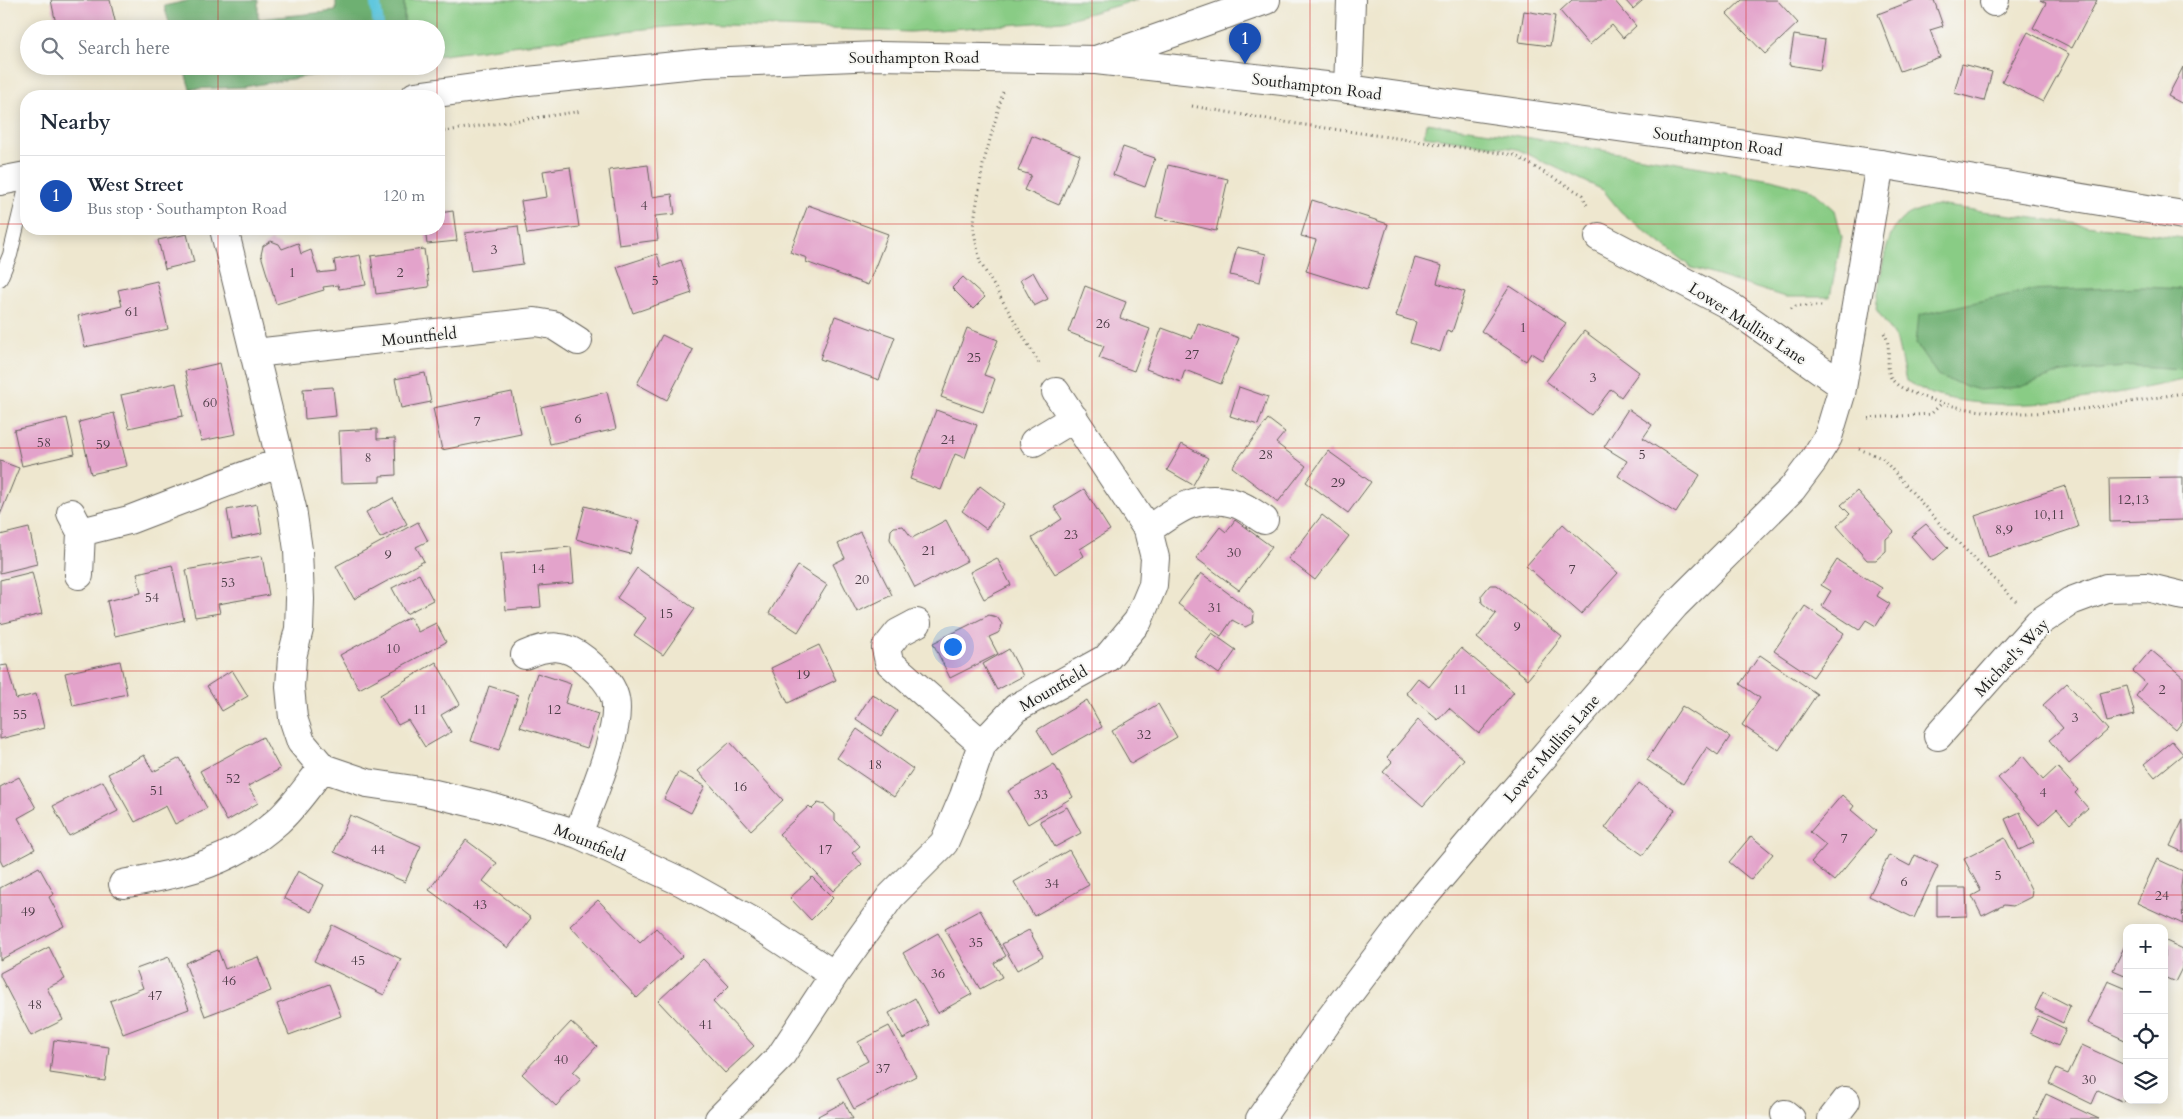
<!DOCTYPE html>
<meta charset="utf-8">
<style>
:root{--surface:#fff;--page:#f6f6f7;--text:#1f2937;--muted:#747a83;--line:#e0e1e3;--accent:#2563eb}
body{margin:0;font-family:Cardo,serif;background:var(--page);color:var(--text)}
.controls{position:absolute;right:15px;bottom:15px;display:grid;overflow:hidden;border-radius:10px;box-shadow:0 2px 12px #0003}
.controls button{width:45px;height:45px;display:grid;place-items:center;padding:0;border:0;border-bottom:1px solid var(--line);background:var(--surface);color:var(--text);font:25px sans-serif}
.you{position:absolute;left:952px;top:646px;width:18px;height:18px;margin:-12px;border:4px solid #fff;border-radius:50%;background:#1a73e8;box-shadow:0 0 0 8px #1a73e833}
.badge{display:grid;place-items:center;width:32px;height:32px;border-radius:50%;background:var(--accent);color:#fff;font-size:16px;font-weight:700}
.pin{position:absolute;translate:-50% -41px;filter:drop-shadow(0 1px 2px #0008)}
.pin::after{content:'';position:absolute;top:26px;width:18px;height:15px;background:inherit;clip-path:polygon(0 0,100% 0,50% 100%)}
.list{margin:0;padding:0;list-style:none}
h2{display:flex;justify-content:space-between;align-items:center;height:65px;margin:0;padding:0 20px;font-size:21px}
h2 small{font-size:16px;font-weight:400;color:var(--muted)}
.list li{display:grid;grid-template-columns:32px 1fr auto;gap:15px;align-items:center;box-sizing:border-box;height:80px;padding:0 20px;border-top:1px solid var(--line)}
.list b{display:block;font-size:19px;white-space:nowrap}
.list p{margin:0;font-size:16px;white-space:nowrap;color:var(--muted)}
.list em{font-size:16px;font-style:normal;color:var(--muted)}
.icon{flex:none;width:28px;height:28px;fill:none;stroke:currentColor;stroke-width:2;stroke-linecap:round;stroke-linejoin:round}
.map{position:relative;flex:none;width:2183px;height:1119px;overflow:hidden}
.search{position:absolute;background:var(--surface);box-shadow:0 2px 12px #0003;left:20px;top:20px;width:425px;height:55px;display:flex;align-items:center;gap:12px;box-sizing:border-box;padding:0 18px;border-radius:28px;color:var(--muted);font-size:19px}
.panel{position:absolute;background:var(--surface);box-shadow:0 2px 12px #0003;left:20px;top:90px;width:425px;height:145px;border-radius:20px}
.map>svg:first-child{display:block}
.green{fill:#89cc85;stroke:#527450}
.forest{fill:#6eb072;stroke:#456647}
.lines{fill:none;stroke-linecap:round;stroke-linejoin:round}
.stream{stroke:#61c7de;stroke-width:11}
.building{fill:#e3a3cb}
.service-casing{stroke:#66635b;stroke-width:16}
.minor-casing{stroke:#66635b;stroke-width:30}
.tertiary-casing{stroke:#66635b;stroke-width:30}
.path{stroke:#66635b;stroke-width:3;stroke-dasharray:1 4;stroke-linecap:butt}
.service{stroke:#fff;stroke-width:14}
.minor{stroke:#fff;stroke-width:28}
.tertiary{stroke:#fff;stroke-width:28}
.grid{fill:none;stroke:#d62828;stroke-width:1;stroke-opacity:0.55}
.labels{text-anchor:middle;stroke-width:4;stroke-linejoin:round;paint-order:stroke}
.number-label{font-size:14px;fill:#4e3e48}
.street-label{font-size:16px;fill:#1c1c1c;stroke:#f6f6f2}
</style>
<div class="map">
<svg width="2183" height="1119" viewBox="0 0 2183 1119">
<rect width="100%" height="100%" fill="#f6f6f2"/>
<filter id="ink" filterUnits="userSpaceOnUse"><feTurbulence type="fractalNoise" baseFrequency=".02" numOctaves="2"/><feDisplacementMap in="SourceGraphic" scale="10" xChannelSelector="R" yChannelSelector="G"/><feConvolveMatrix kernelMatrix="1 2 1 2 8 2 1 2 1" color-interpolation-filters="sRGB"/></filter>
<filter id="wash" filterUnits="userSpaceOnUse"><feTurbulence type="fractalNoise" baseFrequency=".0096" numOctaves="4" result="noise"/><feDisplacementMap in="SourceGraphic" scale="20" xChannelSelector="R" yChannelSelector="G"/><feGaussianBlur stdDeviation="1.12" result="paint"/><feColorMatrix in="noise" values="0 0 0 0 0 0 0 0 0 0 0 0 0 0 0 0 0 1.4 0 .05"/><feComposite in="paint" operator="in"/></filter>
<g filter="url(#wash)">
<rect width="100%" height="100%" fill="#eee7cf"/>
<path class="green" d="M404,0H1137L1062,21L910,32L701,24L634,30L436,56V29H404Z
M1426,123L1519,136L1771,179L1812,190L1835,210L1842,237L1830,297H1785L1692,268L1621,212L1603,190L1517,149L1424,136Z
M1937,205L2183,238V380C2103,396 2019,416 1938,396C1927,393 1916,386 1906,381L1897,341L1876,309C1879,287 1884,235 1901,220C1911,211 1924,208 1937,205Z"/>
<path class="forest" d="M191,0H258V19L336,11V0H404V29H171L164,6Z
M183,66H368L244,87L190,89Z
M2143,287L2183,289V367L2181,369L2138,366L2063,372L2021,387L1978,390L1939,377L1916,344L1919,315L2025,291Z"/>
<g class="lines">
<path class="stream" d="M375,0L379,29"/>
</g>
<g id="blocks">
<path class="building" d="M51,0H110L117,29H57Z
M1572,0H1614L1636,26L1623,38L1612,25L1589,45L1560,11Z
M1625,0H1643L1633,9Z
M1742,0H1777L1798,23L1765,54L1727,14Z
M1914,0H1934L1943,26L1930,30L1940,57L1900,71L1878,14Z
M2040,0H2097L2072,48L2033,28L2046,3Z
M1524,11L1555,16L1550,46L1519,42Z
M2028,32L2069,54L2043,102L2002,81Z
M1794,35L1825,40L1820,70L1789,65Z
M1962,64L1992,72L1984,101L1954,93Z
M2183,67V104L2168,96Z
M1032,136L1080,155L1059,205L1024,190L1031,175L1018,171Z
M1123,147L1155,158L1145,187L1113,175Z
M648,165L652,197L672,194L675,214L655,216L658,240L619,245L609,170Z
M1168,165L1228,179L1216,231L1156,217Z
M570,167L579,227L527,234L521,201L547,197L543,171Z
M1312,200L1388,224L1367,290L1306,271L1316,240L1301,236Z
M808,205L888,234L868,285L806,262L807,258L790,252Z
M453,211L457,241L427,244L425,229H439V213Z
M518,226L523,264L471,271L465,233Z
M187,234L194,262L165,269L158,240Z
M271,241L279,244L282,249L298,243L301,254L311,250L318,273L336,271L334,260L360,255L366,285L339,289L338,285L323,287L324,290L276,304L261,255L263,246Z
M1237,247L1266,254L1260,282L1230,275Z
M424,249L429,287L376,294L371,256Z
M657,254L661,267L681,260L692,293L633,313L617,267Z
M1415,258L1442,266L1437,283L1465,292L1452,332L1447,330L1440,352L1410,343L1416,322L1396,316Z
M1033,272L1048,299L1034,306L1020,280Z
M963,277L985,297L973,309L952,288Z
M157,281L168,329L85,347L78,316L122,306L118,290Z
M1085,286L1126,302L1120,318L1150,329L1134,371L1099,358L1104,346L1068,332Z
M1510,286L1566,323L1542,360L1531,353L1526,361L1481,331Z
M835,316L895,337L879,380L820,359Z
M1198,323L1239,338L1221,384L1185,370L1181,382L1146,369L1162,328L1192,339Z
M967,328L998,340L984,375L995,379L983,412L941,397Z
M1584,331L1639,372L1621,397L1611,389L1591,415L1546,381Z
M662,335L693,350L667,400L637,384Z
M220,363L236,434L201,441L185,371Z
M425,373L431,402L401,408L395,379Z
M176,383L183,416L129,428L121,395Z
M333,387L336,416L305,419L303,389Z
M1239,387L1268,397L1258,425L1230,416Z
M512,392L521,434L442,450L433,408Z
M607,392L616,429L550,444L541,407Z
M1628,409L1652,425L1643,438L1700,475L1676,513L1618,476L1627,461L1604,447Z
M936,410L977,425L965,458L955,454L941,490L910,479Z
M114,413L127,466L91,474L79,422Z
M67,418L75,454L22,466L14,430Z
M1268,419L1285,432L1276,443L1306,466L1278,502L1232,467Z
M377,429V439L395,438L396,475L380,476V482L341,483L339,431Z
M1182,444L1208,458L1193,485L1167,470Z
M1328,451L1371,482L1348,513L1306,482Z
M0,461L19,468L0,515Z
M2183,477V520L2110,522L2109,478Z
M980,486L1004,504L986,529L962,511Z
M2065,486L2078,527L1988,557L1975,516Z
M1084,489L1110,530L1080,549L1084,556L1055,574L1032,538L1062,519L1054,507Z
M1857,491L1894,532L1886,539V551L1876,560H1867L1837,526L1850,514L1841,505Z
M393,498L407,524L380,538L366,512Z
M257,504L262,533L232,539L227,510Z
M585,506L639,521L630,554L576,539Z
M1322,515L1349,536L1315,580L1288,559Z
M946,520L967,561L915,588L890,539L891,530L894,527L903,526L912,538Z
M1235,520L1272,547L1239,590L1196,558L1220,527L1226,532Z
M418,522L428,541L416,547L424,561L354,599L336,566Z
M1563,524L1618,573L1581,614L1526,566Z
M1926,524L1948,548L1933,561L1911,536Z
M29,528L37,564L0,573V535Z
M860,532L892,595L857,612L833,564L845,558L838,544Z
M571,547L574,583L539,586L541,607L506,610L501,553Z
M262,556L269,595L218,604L220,613L195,617L186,570Z
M997,558L1011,585L984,599L970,572Z
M1837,560L1882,588L1877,596L1890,604L1876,626L1866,620L1859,630L1822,606L1831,591L1821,585Z
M172,565L184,620L115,636L107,601L141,593L137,573Z
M798,566L827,585L798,632L769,613Z
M637,568L695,609L663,655L634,635L646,618L617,598Z
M32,572L42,614L0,624V580Z
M1201,573L1251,610L1254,614L1253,623L1245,627L1232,620L1221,636L1178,604Z
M419,574L433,600L406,614L392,588Z
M1490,585H1497L1562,637L1528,679L1477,638L1496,614L1482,603L1481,596Z
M1805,606L1844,633L1813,677L1774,651Z
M989,615L997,617L1002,624L1001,629L998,633L989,637L998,654L950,678L933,643Z
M410,617L418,632L436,623L446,642L359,689L340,655Z
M1212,633L1236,650L1219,674L1194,656Z
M819,645L836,680L788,703L771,668Z
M1461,648L1514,692L1479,734L1449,708L1438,720L1406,693L1418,678L1429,687Z
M1009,649L1023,676L997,690L983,664Z
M2151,650L2183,677V721L2176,730L2136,696L2146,683L2133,671Z
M1760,655L1817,694L1779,750L1742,725L1760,698L1740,684Z
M120,661L127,694L73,706L65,673Z
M436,662L460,704L441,715L451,732L425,747L408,720L398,725L380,695Z
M7,665L16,699L36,694L44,728L0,739V666Z
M232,670L248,696L222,711L207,686Z
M537,673L571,684L565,703L598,714L587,748L520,727Z
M2067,683L2108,730L2069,764L2049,740L2063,728L2043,705Z
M489,686L518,695L499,750L471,741Z
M2127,686L2135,715L2107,722L2100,693Z
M872,694L897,711L881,736L856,719Z
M1087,700L1102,727L1052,755L1037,730Z
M1158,704L1177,737L1131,764L1112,731Z
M1682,706L1730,737L1718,755L1707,747L1683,784L1647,760Z
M1418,720L1464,759L1423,806L1383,772L1392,762L1387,757Z
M857,729L913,769L894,797L837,758Z
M263,737L280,769L248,786L258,803L227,821L200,771Z
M2172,741L2183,754L2155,777L2144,764Z
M730,742L783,800L751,830L698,771Z
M144,755L153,772L180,758L207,808L175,824L166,806L135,822L108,774Z
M2023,756L2043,780L2057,767L2078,790L2075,793L2088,808L2070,824L2057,809L2039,825L1998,778Z
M1054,764L1073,797L1028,824L1008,791Z
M678,772L705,786L691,813L664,799Z
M19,777L36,808L18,818L35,849L3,866L0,860V787Z
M103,781L118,811L69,836L53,806Z
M1639,783L1675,810L1643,855L1605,828Z
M1842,795L1854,806L1851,810L1876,831L1834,881L1811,862L1826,845L1810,832Z
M818,803L825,805L835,814V820L860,846L852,853L862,864L833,891L779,834L809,806L812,809Z
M1067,807L1081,833L1055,847L1040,821Z
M2020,812L2034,843L2019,850L2005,819Z
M350,815L421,846L405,882L334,852Z
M2183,820V852L2170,846Z
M1751,836L1773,854L1751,880L1729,862Z
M2005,838L2032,891L2031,897L2013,906L2004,905L1982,916L1972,896L1981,891L1964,859Z
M466,840L497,863L483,881L531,918L508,948L429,890Z
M1069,850L1089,885L1034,916L1014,882Z
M1889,855L1910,866L1915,855L1938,866L1914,918L1869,896Z
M2157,859L2183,871L2181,887L2183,924L2137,903Z
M39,867L54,894L49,897L64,926L0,960V888Z
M298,871L324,885L311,912L284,898Z
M812,877L833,898L811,920L790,898Z
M1937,888H1966L1967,916L1937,917Z
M598,900L640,943L656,928L682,956L637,998L570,926Z
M980,910L1006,956L994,963L1002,977L980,989L945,929Z
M332,925L401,959L384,995L314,961Z
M1029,930L1043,956L1017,970L1002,944Z
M938,933L972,994L938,1013L903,953Z
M2164,940L2183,949V966L2175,982L2164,977Z
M2127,941V976L2113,970Z
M49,947L65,979L47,988L63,1020L31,1036L0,976V973Z
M218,950L225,969L258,957L271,991L205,1016L185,963Z
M169,957L189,1009L123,1034L110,1001L143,988L136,969Z
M703,959L729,986L713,1002L754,1046L725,1073L658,1001Z
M2108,981L2127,989V1041L2088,1023Z
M329,984L341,1016L289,1035L277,1004Z
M2043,992L2070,1006L2063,1023L2035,1009Z
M915,998L929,1025L903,1039L889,1013Z
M2038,1016L2066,1029L2058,1046L2030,1033Z
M571,1022L597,1046L573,1072L581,1079L556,1106L522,1074Z
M889,1026L916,1076L854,1109L837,1077L868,1061L858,1042Z
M54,1040L109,1047L105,1081L50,1073Z
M2082,1045L2127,1066V1095L2124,1102L2098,1090L2092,1104L2049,1083L2056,1069L2068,1074Z
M2046,1094L2099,1119H2034Z
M844,1102L853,1119H819L818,1116Z"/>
</g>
</g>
<g filter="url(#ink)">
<use href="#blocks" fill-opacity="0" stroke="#66635b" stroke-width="1"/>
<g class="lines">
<g class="service-casing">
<path id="service" d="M0,279L10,255L26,188"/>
</g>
<g class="minor-casing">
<path id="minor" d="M1994,2L1995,0
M1096,60L1266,0
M1348,89L1351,0
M224,229L292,508L298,550L300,599L299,629L292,657L290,687L293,718L301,742L323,768L367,783L427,792L494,808L578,834L682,882L752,921L834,975L891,896L944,843L964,796L982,744L1016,708L1107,658L1138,621L1153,585L1155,558L1148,530L1056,392
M1599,237L1727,304L1842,385
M255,353L535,322L553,325L578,341
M1034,442L1074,418
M71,513L81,532L129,520L280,462
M1148,530C1177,509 1199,492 1237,504C1246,507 1256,515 1264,520
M79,575L81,532
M917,623L898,633L886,648L889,662L982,744
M525,655C548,645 565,643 585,660C597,671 609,680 614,695C625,725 589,803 578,834
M1938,736L2038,623L2071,601L2106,588L2146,587L2183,596
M123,884C185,872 229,865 278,821C295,806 308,785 323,768
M1785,1114L1791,1119
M719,1119L780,1057L834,975
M1260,1119L1326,1024L1411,912L1487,822L1675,605L1792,489L1813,461L1828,437L1841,394L1880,164
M1832,1119L1846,1101"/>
</g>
<g class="tertiary-casing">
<path id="tertiary" d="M415,96L518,82L705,63L879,56L1096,60L1335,87L1880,164L2183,215
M0,181L26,176"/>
</g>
<path class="path" d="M1003,92L983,165L973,227L980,262L1040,365
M1192,106L1284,122L1514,155L1583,195L1588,208
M439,132L582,111
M1791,309L1796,306H1824
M1884,333C1893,347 1884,364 1891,378C1897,388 1913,393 1923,397C2006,428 2099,407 2183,393
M1868,418L1931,414L1941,404
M1859,449L1882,458L1940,524L2016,601"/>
<use href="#service" class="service"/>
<use href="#minor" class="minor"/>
<use href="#tertiary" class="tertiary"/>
</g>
</g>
<path class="grid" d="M218,0V29M437,0V96M655,0V1119M873,0V1119M1092,0V1119M1310,0V1119M1528,0V1119M1746,0V1119M1965,0V1119M218,66V96M0,224H26M439,224H2183M218,229V1119M437,229V1119M0,448H2183M0,671H2183M0,895H2183"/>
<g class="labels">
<g class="number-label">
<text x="644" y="210">4</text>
<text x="494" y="254">3</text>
<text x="292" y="277">1</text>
<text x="400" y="277">2</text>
<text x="655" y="285">5</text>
<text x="132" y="316">61</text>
<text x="1103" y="328">26</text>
<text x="1523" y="332">1</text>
<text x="1192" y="359">27</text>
<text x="974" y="362">25</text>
<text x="1593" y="382">3</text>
<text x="210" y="407">60</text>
<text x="578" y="423">6</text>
<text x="477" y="426">7</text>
<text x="948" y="444">24</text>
<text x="44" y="447">58</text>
<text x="103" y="449">59</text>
<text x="1266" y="459">28</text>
<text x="1642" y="459">5</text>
<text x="368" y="462">8</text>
<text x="1338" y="487">29</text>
<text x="2133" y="504">12,13</text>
<text x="2049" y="519">10,11</text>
<text x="2004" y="534">8,9</text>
<text x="1071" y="539">23</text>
<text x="929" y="555">21</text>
<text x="1234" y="557">30</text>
<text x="388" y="559">9</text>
<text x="538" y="573">14</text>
<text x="1572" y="574">7</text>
<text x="862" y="584">20</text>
<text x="228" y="587">53</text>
<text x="152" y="602">54</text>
<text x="1215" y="612">31</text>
<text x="666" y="618">15</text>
<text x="1517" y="631">9</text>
<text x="393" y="653">10</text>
<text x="803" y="679">19</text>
<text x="1460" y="694">11</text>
<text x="2162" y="694">2</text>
<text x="420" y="714">11</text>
<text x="554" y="714">12</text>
<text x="20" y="719">55</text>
<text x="2075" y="722">3</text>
<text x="1144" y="739">32</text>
<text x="875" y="769">18</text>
<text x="233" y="783">52</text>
<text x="740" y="791">16</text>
<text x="157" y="795">51</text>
<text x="2043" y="797">4</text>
<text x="1041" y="799">33</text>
<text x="1844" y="843">7</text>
<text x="378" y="854">44</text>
<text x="825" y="854">17</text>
<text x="1998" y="880">5</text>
<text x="1904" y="886">6</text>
<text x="1052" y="888">34</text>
<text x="2162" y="900">24</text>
<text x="480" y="909">43</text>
<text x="28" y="916">49</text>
<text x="976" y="947">35</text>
<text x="358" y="965">45</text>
<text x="938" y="978">36</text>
<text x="229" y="985">46</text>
<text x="155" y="1000">47</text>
<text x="35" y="1009">48</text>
<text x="706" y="1029">41</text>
<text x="561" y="1064">40</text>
<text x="883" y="1073">37</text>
<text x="2089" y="1084">30</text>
</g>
<g class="street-label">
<text x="914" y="63">Southampton Road</text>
<text transform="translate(1317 86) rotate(7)" y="6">Southampton Road</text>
<text transform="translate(1718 141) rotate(8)" y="6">Southampton Road</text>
<text transform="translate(1748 323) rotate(33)" y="6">Lower Mullins Lane</text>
<text transform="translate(419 336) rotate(-6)" y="6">Mountfield</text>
<text transform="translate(2011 657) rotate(-47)" y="6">Michael's Way</text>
<text transform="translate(1053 688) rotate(-30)" y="6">Mountfield</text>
<text transform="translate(1551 748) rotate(-49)" y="6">Lower Mullins Lane</text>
<text transform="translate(590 842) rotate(22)" y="6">Mountfield</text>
</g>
</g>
</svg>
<div class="controls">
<button>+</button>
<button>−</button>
<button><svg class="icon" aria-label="locate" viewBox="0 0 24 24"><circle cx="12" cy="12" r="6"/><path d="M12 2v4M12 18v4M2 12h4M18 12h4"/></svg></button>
<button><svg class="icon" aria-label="layers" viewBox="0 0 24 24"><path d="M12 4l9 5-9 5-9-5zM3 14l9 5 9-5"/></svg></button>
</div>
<div class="you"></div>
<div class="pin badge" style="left:1245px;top:64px;background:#1a4fb4">1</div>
<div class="search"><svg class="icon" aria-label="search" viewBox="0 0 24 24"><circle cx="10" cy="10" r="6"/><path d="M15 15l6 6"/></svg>Search here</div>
<section class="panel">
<h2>Nearby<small></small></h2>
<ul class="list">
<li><span class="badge" style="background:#1a4fb4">1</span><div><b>West Street</b><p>Bus stop · Southampton Road</p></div><em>120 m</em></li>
</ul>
</section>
</div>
